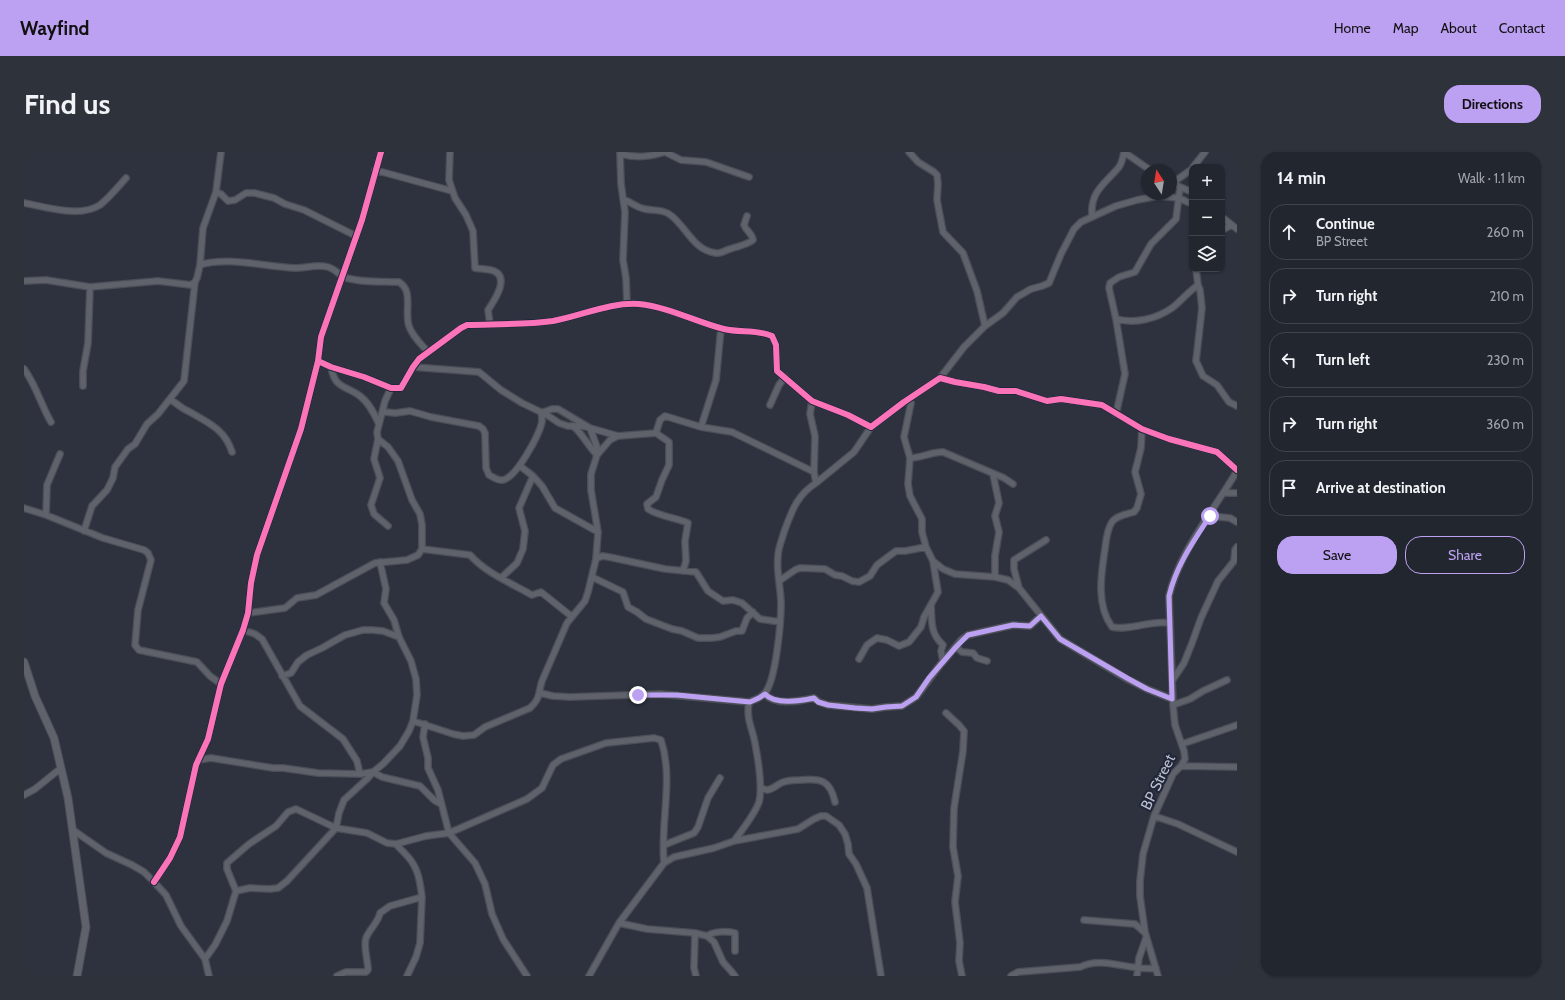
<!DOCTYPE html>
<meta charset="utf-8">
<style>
:root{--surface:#22262e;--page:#2e323a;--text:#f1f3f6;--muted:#a2a5aa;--line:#3f434a;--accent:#bca0f2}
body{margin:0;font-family:Cabin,sans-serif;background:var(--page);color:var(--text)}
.controls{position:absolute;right:12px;top:12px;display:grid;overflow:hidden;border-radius:8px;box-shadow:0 1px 3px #0004}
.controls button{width:36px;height:36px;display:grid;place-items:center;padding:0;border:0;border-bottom:1px solid var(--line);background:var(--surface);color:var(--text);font:20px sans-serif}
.compass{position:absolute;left:1117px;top:12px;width:36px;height:36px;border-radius:50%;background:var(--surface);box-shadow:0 1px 3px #0004;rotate:348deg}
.stop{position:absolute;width:12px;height:12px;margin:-9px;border:3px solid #bca0f2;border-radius:50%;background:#fff}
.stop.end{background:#bca0f2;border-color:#fff;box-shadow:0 1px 4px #0008}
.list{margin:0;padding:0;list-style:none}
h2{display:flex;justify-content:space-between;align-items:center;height:52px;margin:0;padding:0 16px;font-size:17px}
h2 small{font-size:13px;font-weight:400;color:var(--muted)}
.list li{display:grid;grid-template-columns:26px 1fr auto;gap:12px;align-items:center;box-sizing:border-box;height:56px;margin:0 8px 8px;padding:0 8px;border:1px solid var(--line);border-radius:16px}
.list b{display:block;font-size:15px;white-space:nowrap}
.list p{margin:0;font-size:13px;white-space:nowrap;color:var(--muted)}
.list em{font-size:13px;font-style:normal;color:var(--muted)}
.actions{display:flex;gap:8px;padding:12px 16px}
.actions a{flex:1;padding:9px 0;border:1px solid var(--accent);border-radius:16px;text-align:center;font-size:14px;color:var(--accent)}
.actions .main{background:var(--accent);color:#111}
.icon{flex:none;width:22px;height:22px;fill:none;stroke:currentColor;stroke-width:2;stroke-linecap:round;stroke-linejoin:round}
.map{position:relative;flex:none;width:1213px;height:824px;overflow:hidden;border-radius:16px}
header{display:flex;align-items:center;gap:24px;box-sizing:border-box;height:56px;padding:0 20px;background:var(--accent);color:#111}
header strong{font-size:19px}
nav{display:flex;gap:22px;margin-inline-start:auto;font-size:14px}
.intro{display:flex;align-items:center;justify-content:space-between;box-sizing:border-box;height:96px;padding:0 24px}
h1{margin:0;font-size:28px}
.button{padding:10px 18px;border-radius:16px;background:var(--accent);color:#111;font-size:14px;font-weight:700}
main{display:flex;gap:24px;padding:0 24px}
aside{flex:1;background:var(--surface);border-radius:16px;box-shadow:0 1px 3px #0004}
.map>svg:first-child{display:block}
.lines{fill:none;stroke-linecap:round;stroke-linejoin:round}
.minor-casing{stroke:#4b4e57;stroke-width:8}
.tertiary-casing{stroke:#4b4e57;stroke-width:9}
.minor{stroke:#5f626b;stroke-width:5.5}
.tertiary{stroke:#5f626b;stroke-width:7}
.cycleway-casing{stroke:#212639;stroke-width:8}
.cycleway{stroke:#fb73b8;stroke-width:6}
.route{stroke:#bca0f2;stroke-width:5}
.labels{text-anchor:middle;stroke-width:4;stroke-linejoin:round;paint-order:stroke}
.street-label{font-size:15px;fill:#babecd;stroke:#212639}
</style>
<header>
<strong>Wayfind</strong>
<nav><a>Home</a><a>Map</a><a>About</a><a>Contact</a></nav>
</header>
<div class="intro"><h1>Find us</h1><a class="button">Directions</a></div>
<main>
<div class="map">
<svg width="1213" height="824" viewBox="0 0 1213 824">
<rect width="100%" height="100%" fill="#2e323e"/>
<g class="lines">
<g class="minor-casing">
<path id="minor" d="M426,0L425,28L431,46L442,63L449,79L451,116C457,117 465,117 470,119C486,126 470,149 464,158L466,172
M596,0L597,32L601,60L599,108L602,126L603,152
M885,0L894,10L910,20L913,23L914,32L913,48L919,80L939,101L953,139L961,174
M1100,0L1126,18
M597,2C613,6 625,5 641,0L657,8L682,10L725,25
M1169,15L1181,0
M351,18L428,39
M1147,29L1156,35L1168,40
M1150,30L1168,17
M1156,35L1152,67L1127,92L1111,120L1095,125L1086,131L1085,136L1092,167C1111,172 1132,167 1148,156C1157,149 1164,140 1174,133L1172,117
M192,40L197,42L204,49L211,48L222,41H230L250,46L261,52L280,58L332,84
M599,47C607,50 613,56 621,57C629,59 638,57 645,62C662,73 668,98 692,101C696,102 702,98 706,97C714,94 723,93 729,88C728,81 722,79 720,73L723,64
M0,51C22,55 56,66 76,53C85,46 94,35 102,26
M1068,64C1066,39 1081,32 1095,15C1098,11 1099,5 1100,0
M1198,65L1213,77
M1198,78L1208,73
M176,113C202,104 243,115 271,116C282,116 293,112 304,115C311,117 314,122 320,125C335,131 359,129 375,130C390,139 380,160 385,174C388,184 397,192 404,200
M0,129L22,128L66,135L134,129L167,133L171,130L173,126L176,113L179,76L192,40L197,0
M1174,133L1176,138L1178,156L1172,209L1179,224L1193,233L1205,250L1213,254
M1092,167L1101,222L1092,262
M294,209L307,215L340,225L367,236H377L389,215L395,207L437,176L443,173C471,172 500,173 529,169C557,164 586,150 615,152C645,155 672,170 700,177C716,181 732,177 748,184L752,193L753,219L788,249L824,263L847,275L880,250L916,226L931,230L960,235L975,239H992L1023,249L1037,247L1078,253L1118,277L1145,287L1193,300L1213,318
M307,215C311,237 321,233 336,244C345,251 350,261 355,272
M389,215L455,220L477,238L498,251L523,263L535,271L544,274H559L594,284L632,281L636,268L641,264L677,275L708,280L790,320
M0,217C12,233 17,253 27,270
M916,226L940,195L961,174L979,161L993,145L1007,137L1018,134L1025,131L1037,102L1050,77L1057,70L1092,54L1113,48L1134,44L1155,46L1168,52
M59,234V219L64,191L66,135
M146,247C152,251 157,256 164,259C183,270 201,277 208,300
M885,247L887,251L880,285L886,306L884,332L886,344L898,367V380L902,395L909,409L919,417L931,422L971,425L984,428L995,436L1036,487L1103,527L1123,537L1148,547
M746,253L755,233L761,225
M358,261L361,260L371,261L386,259L407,265L455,274L459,277L461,281L462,316L465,323C469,325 474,329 479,328C493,325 515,283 518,270C518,267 518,263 517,261L528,257H534L566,276L573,295V303L567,322V338L574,380L572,407L564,440L561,449L543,471L518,529C514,541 517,546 506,556L461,575L450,583L439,584L429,582L389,569
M549,274C558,281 564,294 573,303L586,288L594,284
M677,275L692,228L697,176
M1118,277L1117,296L1111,320L1117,342L1113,356L1110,360C1103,362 1092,364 1088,370C1083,377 1082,388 1081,397C1077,422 1072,453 1088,475C1107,479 1126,468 1145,471
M632,281L645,290V313L638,328L632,345L623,352L624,357C636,365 651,365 664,371L661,389L662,409L659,419
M886,306C897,306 907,300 919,300L980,326L989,332
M496,314L509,324L518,334L531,356L574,380
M969,322L975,351L971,364L975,380L971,404V425
M792,331L830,300L847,275
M1200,341H1213
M0,356L22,363L79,386L120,398L124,401L127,408L114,458L111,493L115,498L173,510L186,524L197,532
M22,363L23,333L36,302
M1186,364L1206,366L1213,370
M364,374L350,362L347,353L356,326L350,307L354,287L353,280L361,249L367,236
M60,379L68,354L83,338L89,326L91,315L104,297L111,292L123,272L134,262L160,229L171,130
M398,397L446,403C462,421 487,431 508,443L517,440L547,464
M572,407L578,404L585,405L641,417L672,420L684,439L699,449L709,448L718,451L736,467L756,470
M568,425L599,440L604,455L613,460L622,467L648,477L658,479L674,486H688L696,485L712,479H718L723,466L729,460
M477,426L493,411L499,397L501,379L495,356L509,324
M755,429L771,418L776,416L801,417L811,423L818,424L828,429L835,430L846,424L853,413L872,399H881L902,395
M995,436L990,417V408L1022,388
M224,461L261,456L273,446L292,443L351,411L383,408L394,403L398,397V373L396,362L388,348L374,309L364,295L354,287
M219,478L231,482L238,487L276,554L319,587L333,609L336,622
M932,495L938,500L949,501L953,506L963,509
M835,507L843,493L853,486L863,488L875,494L885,490L897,475L900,465L914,440L909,409
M918,511L937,488L944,483L989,473L1006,474L1017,464
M258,524L267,521L274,510L283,503L298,496L321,483L339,478H348L359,479L375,485
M1148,529L1160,511L1168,491L1177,466L1194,429L1210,409L1211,398L1213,395
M516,541L529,544L546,545L636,542L725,550C731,548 737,546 741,541C752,528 757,470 757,452C757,436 752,420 754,404C754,396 758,388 760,380C768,359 772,344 792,331L790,320L791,284L786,262L788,249
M741,542C751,554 776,549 790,546L795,550L804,553L848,557L862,555L878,554L892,545L919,509L917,499L919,493C906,481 908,470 907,453
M1149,553L1166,547L1179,539L1203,528
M922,561L935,573L940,579L939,599L930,656L929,695L934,724L931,750L936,791L935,809L938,824
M401,572L399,585L404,606V616L414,638L425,681L451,711L461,732L468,762L479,787L503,824
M1158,592L1213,573
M174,608L187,606L249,616H259L294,621L336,622L349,620L359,612L376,594L385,579L389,569L393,543L392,527L387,509L375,485L370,468L360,451L362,437L356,410
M1157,614L1213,615
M737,636L743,638C749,637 753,633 757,631C763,628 770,628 776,628C797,626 806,628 811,650
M0,643L11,637L37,616
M1130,664L1154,672L1213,700
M49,678L82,701L108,713L120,720L130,730L142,743L157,774L181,807L185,824
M710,689C718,678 731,662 735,650C739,635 734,607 731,591C728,574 722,569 725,550
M640,693L670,681L674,675L684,646L696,626
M130,730L146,706L156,685L172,613L184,587L197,532L219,478L224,461L227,431L233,403L277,277L294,209L297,185L338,68L357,0
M212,739L226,736L246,737L254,736L263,729L312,676L315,661L320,648L344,626L349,620L358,625L396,634L410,648L417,652
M1060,768L1111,772L1120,780
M595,771L623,777L671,781L683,784L690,790L699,810L707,819L711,824
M671,781L670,816L672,824
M683,784C689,779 704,779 711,781V799
M181,807L191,793L203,769L212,739L203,717V711L225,692L252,674L264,660L272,657L312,676L343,681L363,691L372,692L402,684L425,681L503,647L518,636L529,613L537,607L582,591L630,586L637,588C650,627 636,671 640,711
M313,824L322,820H342L344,818C344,808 339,795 342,786C346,776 354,771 356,761L366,754L398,745C396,731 395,718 385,706C381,701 376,697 372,692
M383,824L392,805L396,791L398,745
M565,824L595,771L640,711L650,705L690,696L710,689L774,677L790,667L797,664H802L815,673L821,682L824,692L825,702L832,712L843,736L857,824
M987,824L994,820L1056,815C1079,803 1107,820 1132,816
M1113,824L1115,806L1122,786
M1134,824L1121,780L1116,744V729L1119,702L1130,664L1149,622L1157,614L1161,607L1160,599L1151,573L1149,553L1145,444C1155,400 1190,358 1213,319"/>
</g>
<g class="tertiary-casing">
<path id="tertiary" d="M0,510L11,544L30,586L44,646L62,775L53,824"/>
</g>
<use href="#minor" class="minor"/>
<use href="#tertiary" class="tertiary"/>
<g class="cycleway-casing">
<path id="cycleway" d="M294,209L307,215L340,225L367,236H377L389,215L395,207L437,176L443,173C471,172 500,173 529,169C557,164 586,150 615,152C645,155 672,170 700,177C716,181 732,177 748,184L752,193L753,219L788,249L824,263L847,275L880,250L916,226L931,230L960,235L975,239H992L1023,249L1037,247L1078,253L1118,277L1145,287L1193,300L1213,318
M130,730L146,706L156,685L172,613L184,587L197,532L219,478L224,461L227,431L233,403L277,277L294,209L297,185L338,68L357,0"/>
</g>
<use href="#cycleway" class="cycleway"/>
</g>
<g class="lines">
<path class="route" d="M614,543H653L726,550L735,546L741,542C751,553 776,549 790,546L794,550L804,553L831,556L848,557L862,555L878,554L892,545L905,526L932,495L944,483L989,473L1006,474L1017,464L1036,487L1103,526L1123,537L1148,547L1145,444C1152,414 1169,390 1186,364"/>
</g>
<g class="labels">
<g class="street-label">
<text transform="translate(1134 630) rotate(-64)" y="5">BP Street</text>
</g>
</g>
</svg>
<div class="controls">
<button>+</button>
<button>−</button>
<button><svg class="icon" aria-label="layers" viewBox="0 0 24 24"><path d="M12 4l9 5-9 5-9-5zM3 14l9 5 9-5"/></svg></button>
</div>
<svg class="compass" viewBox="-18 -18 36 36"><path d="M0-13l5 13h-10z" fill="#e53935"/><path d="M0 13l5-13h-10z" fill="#a2a5aa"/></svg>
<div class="stop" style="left:1186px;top:364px"></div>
<div class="stop end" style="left:614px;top:543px"></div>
</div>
<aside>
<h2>14 min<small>Walk · 1.1 km</small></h2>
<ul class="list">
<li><svg class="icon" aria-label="ahead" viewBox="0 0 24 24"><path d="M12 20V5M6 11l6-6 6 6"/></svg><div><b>Continue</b><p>BP Street</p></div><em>260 m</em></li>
<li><svg class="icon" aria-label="right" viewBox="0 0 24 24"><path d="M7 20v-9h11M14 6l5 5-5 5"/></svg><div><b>Turn right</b></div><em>210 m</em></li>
<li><svg class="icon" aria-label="left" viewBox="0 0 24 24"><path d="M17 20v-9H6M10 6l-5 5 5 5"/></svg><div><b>Turn left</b></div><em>230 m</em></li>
<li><svg class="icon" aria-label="right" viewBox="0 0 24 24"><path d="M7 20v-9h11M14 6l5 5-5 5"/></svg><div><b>Turn right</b></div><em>360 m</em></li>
<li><svg class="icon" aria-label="arrive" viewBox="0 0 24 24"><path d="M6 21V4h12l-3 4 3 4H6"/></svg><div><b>Arrive at destination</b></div></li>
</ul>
<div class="actions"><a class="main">Save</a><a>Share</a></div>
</aside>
</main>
